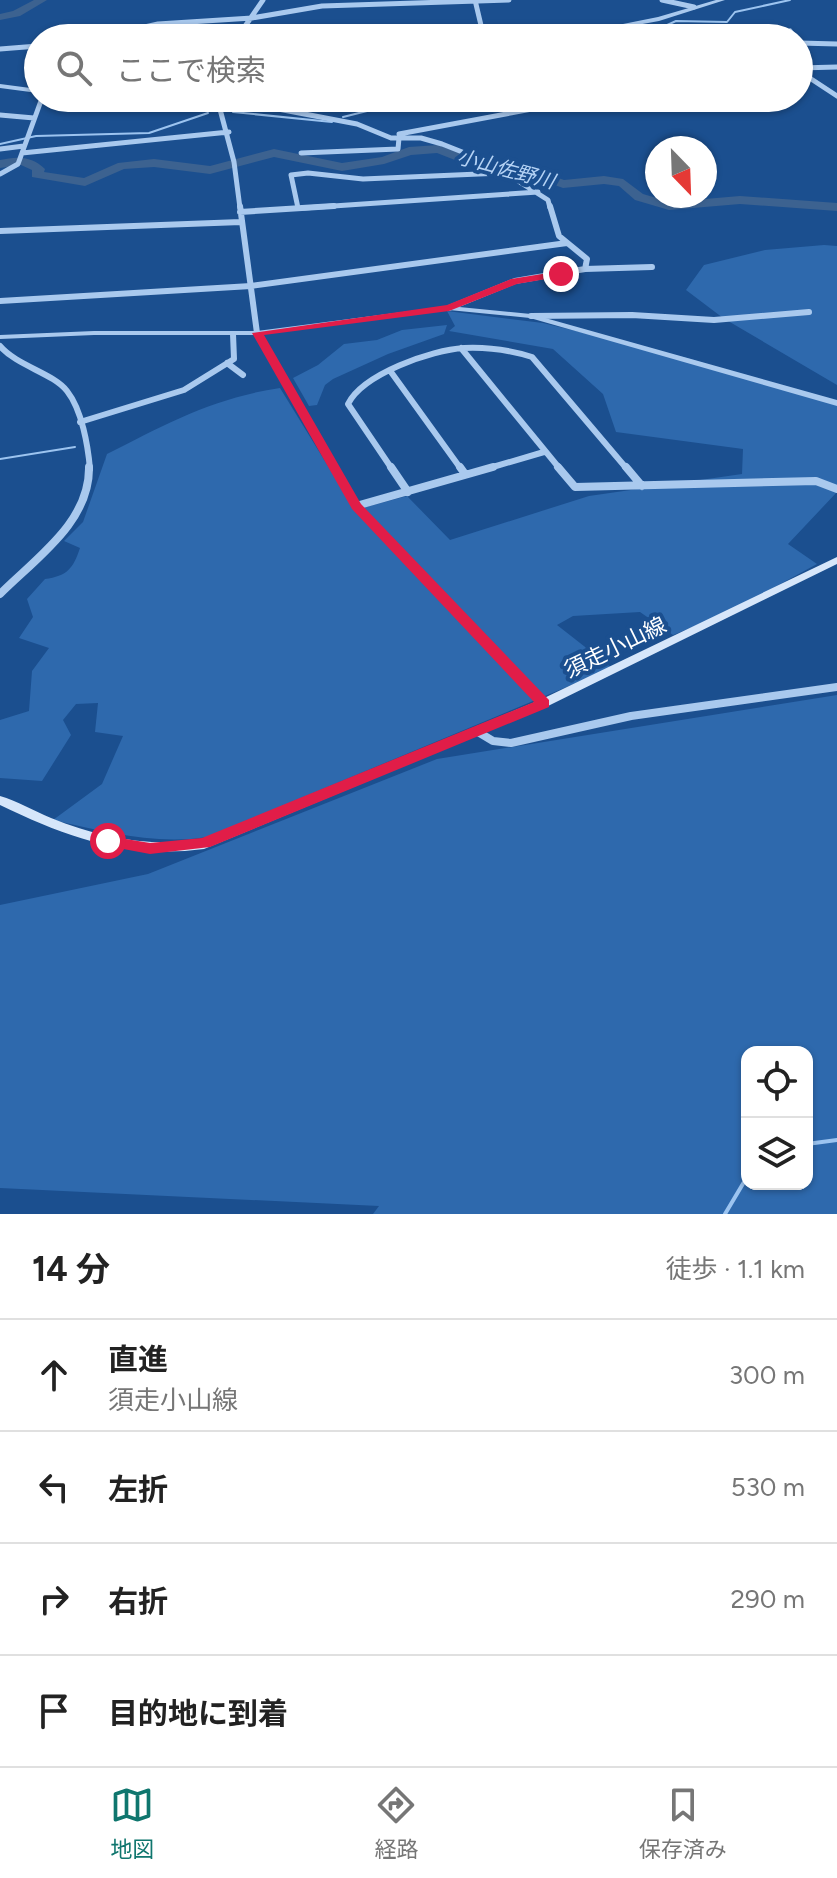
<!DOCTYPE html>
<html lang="ja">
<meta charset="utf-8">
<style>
:root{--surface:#fff;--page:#f6f6f6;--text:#222;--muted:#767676;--line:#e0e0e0;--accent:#0f766e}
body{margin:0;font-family:Figtree,"Noto Sans JP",sans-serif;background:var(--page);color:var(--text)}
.controls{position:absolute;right:24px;bottom:24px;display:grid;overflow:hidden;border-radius:16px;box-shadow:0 2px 6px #0004}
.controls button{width:72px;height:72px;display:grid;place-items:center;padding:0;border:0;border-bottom:2px solid var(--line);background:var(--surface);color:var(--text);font:40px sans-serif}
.compass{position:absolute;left:645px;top:136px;width:72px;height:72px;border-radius:50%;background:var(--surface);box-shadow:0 2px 6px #0004;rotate:157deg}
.stop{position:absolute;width:24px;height:24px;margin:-18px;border:6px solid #e11d48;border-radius:50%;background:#fff}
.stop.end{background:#e11d48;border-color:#fff;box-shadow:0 2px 8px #0008}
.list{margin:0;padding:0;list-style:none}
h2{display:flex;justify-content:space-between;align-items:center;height:104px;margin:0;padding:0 32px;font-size:34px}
h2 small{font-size:26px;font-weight:400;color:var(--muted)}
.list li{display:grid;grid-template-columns:52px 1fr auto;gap:24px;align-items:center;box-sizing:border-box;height:112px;padding:0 32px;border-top:2px solid var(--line)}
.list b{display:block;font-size:30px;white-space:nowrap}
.list p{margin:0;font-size:26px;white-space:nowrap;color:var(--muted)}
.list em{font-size:26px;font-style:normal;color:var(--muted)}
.icon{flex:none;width:44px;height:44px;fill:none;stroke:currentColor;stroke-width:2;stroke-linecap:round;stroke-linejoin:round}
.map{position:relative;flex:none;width:837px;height:1214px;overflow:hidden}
.search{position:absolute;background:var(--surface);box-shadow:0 2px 6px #0004;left:24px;right:24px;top:24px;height:88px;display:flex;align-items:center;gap:20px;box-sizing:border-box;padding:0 28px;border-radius:44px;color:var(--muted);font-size:30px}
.sheet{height:552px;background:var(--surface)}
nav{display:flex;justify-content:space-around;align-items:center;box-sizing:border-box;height:112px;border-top:2px solid var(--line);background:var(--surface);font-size:22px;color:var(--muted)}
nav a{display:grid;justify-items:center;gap:4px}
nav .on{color:var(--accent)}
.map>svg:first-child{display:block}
.green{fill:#2e69ad;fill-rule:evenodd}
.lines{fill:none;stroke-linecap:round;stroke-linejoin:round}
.stream-far1{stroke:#9cc4f0;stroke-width:2}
.stream{stroke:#9cc4f0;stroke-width:4}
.river{fill:#3c6290;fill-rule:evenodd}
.minor-far2{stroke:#a9c9ee;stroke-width:5}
.minor-far1{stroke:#a9c9ee;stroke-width:6}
.minor{stroke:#a9c9ee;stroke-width:8}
.tertiary{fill:#a9c9ee;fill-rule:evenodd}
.secondary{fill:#d6e6fa;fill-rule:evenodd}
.route{fill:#e11d48}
.labels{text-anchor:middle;stroke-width:8;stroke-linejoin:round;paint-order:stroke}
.far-water-label{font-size:20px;font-style:italic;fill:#b5d3f5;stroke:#1b4f8f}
.street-label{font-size:22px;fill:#fff;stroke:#1b4f8f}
</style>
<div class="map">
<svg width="837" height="1214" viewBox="0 0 837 1214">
<rect width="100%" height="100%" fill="#1b4f8f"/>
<path class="green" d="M824,245L837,246V385L723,318L686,290L704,265L765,250Z
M447,311L543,323L691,359L837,405V492L788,544L817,564L725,614L673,635L640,612L573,616L557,625L612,668L208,837C155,845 105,832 53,820L102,784L123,736L95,732L98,703L76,704L63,720L71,735L42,781L0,778V720L29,711L32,671L49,648L19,638L33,617L27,599L45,579C67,576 73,569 80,548L64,541L83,522L107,454C166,424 213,398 280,388L355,510L407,496L450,540L589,496L742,474L743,449L616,432L603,394L553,349L449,331L455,326Z
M447,325L444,334L388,354L333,379L325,385L317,405L309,406L293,378L318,365L344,344L377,340L402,330Z
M837,695V1214H373L379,1206L0,1188V905L148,874L437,759ZM747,1052H807V1184H747Z"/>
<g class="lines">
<path class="stream-far1" d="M604,38L654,31L676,21L727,22L735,12L790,0
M233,112L332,122
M343,117L399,103H451L460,98
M0,144L36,136L149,133L208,113
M0,459L75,447"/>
<path class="stream" d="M807,1144L837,1140
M725,1214L747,1177"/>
<path class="river" d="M34,0H47L20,16L0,20V14L13,11Z
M438,145L489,164L529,167L564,180L604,176L623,179L643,194L670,202L740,196L837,203V211L740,204L669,210L635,200L619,186L604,184L563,188L527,175L483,171L437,153L411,155L384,164L342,171L274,157L210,174L154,167L124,169L85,186L32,177V170L21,165L0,168V160C17,156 32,156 45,169L44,172L84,178L118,163L154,159L210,166L274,149L342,163L382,157L409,147Z"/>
<path class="minor-far2" d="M475,0L484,38
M662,0L694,7
M790,31L795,38
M95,38L158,24L252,18L322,6L509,0
M237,38L263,0
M799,43L837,44
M0,49L38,46
M799,68L837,67
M799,71L837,96
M217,98L234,162L240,208
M247,103L357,124L391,138H421L442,144L490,163L548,200L550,208
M0,115L34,118
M399,134L591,98
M0,149L24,146
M22,153L229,132
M301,153L398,149L399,138
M0,174L18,164L42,98
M298,208L291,175L308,173L363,179L502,173
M304,208L538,192"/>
<path class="minor-far1" d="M240,206L257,333L335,469
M240,212L334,206
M0,231L241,222
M585,269L652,267
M0,301L251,286L567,243
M449,308L515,281L585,269L587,259L559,236L550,206
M531,316L632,315L714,320L809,312
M0,346C17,366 53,373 67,391C82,410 88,446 90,469
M461,348L560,469
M227,363L243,375
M391,372L461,469
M80,422L184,390L234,359L233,334
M392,469L348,404C363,374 431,350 464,348C487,347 510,350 532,357L627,469
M486,469L544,452"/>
<path class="minor" d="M334,467L356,506L544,703
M391,467L408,492
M460,467L465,474
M558,467L575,487L816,481L837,489
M626,467L642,486
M356,506L493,467
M0,594C36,558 90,522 89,467
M478,732L493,741L511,743L631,716L837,687"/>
<path class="tertiary" d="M716,0H725L659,21L566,38H553L658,17Z
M0,84L38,89V93L0,88Z
M67,98H80L121,104L172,107L223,104L263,98H277L274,100C220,110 165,114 110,106C96,105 80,103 67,98Z
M449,306L531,314L837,400V406L530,318L449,310L257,335H94L0,339V335L94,331H257Z"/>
<path class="secondary" d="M837,557V564L548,706L204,849C128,859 68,838 0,805V796C17,801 34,811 51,818C100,838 149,847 202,840L540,700Z"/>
</g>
<path class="route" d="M561,271L564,276L517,284L449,311L264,335L361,504L549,700V707L210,847L150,854L102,845L100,841L108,836L150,843L202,838L534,702L352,509L252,333L447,305L511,279Z"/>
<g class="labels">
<g class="far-water-label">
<text transform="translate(506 169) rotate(15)" y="7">小山佐野川</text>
</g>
<g class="street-label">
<text transform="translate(615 647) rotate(-26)" y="8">須走小山線</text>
</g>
</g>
</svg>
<div class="controls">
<button><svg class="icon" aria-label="locate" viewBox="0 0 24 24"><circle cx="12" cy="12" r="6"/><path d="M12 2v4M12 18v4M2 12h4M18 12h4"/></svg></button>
<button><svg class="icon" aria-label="layers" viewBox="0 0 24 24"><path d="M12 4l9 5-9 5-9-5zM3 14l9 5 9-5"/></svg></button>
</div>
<svg class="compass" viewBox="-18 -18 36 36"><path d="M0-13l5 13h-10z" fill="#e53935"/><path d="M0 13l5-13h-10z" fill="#767676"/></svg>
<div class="stop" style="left:108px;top:841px"></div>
<div class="stop end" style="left:561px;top:274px"></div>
<div class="search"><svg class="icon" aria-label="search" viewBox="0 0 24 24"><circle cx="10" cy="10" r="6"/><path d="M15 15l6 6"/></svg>ここで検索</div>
</div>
<section class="sheet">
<h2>14 分<small>徒歩 · 1.1 km</small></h2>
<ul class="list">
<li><svg class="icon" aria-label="ahead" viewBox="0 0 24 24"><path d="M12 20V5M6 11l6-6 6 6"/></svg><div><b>直進</b><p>須走小山線</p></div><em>300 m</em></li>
<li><svg class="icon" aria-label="left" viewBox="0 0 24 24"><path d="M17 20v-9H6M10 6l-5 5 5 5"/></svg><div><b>左折</b></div><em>530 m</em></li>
<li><svg class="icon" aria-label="right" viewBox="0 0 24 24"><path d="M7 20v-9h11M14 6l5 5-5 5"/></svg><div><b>右折</b></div><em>290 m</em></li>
<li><svg class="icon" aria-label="arrive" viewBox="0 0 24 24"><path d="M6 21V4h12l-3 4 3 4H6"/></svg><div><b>目的地に到着</b></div></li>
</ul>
</section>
<nav>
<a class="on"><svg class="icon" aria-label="map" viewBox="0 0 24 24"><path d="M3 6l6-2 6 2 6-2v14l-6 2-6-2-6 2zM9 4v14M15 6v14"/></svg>地図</a>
<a><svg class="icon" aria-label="directions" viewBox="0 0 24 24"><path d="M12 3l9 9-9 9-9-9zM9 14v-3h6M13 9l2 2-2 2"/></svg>経路</a>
<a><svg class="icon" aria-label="saved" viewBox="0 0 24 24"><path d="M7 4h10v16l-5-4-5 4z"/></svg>保存済み</a>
</nav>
